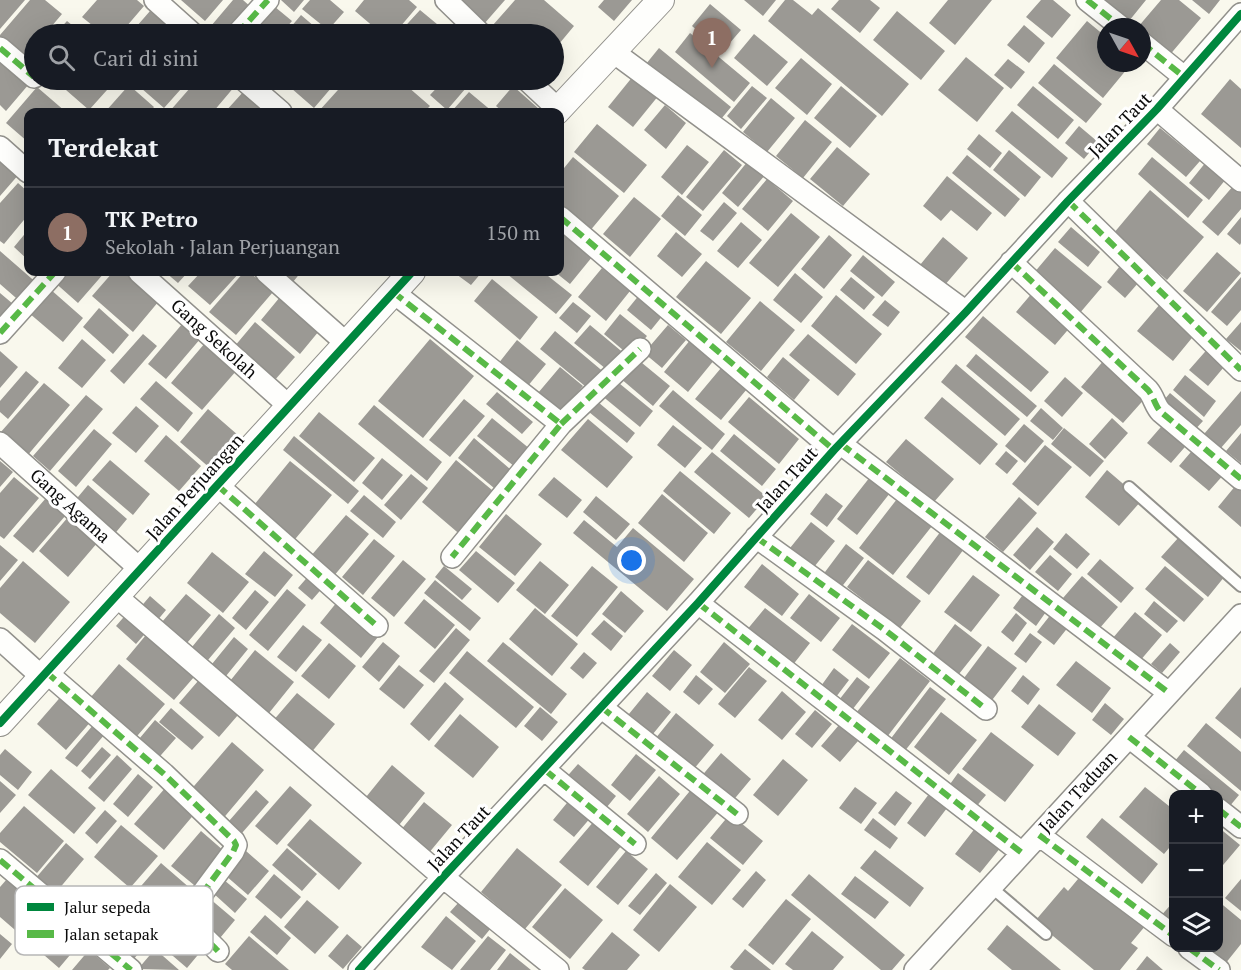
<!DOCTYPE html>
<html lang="id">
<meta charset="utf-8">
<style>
:root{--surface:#171b24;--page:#242831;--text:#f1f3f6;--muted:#9ea1a6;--line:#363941;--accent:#0f766e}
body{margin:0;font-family:"PT Serif",serif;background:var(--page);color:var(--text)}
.controls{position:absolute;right:18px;bottom:18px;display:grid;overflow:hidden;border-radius:12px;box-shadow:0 6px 24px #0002}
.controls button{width:54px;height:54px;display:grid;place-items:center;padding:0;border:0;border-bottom:2px solid var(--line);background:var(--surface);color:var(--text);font:30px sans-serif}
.compass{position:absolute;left:1097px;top:18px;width:54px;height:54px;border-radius:50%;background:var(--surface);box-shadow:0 6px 24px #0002;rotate:130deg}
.you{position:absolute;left:632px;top:561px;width:21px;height:21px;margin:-15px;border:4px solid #fff;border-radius:50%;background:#1a73e8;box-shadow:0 0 0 9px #1a73e833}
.badge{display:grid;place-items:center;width:39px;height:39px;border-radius:50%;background:var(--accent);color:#fff;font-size:20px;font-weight:700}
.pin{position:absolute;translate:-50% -50px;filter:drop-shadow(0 2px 3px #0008)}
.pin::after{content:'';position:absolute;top:32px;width:21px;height:18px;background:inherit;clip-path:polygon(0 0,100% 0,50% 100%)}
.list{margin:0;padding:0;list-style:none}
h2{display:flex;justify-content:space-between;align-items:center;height:78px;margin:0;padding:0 24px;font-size:26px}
h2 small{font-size:20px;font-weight:400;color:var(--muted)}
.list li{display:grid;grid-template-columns:39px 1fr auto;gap:18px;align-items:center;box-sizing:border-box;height:90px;padding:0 24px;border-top:2px solid var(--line)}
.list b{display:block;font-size:22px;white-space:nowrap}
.list p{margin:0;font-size:20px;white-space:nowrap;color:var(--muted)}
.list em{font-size:20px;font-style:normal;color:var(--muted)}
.icon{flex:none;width:33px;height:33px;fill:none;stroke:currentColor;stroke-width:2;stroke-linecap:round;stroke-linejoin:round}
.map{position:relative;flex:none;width:1241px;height:970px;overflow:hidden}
.search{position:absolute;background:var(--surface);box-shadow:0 6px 24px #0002;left:24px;top:24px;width:540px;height:66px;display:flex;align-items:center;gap:15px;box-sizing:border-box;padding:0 21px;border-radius:33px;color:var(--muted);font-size:22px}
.panel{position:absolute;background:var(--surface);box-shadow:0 6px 24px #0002;left:24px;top:108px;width:540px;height:168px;border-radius:12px}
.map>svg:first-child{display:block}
.building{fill:#9b9994}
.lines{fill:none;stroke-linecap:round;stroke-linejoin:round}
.service-casing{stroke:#92918c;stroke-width:14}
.minor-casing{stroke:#92918c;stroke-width:24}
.tertiary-casing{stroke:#92918c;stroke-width:28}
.service{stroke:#fefefc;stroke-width:10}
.minor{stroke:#fefefc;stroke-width:21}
.tertiary{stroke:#fefefc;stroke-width:26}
.quiet{stroke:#58b947;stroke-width:6;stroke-dasharray:12 6;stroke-linecap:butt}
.cycleway-casing{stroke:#fff;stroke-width:11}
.cycleway{stroke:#00873e;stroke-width:8}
.labels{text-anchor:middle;stroke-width:6;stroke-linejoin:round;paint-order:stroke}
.street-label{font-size:18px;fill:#0a0a0a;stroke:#fff}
.key{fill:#fff;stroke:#b6b6b6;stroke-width:1.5}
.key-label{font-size:16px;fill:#0a0a0a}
</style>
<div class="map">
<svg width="1241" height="970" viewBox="0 0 1241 970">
<rect width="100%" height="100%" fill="#f9f8ed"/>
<path class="building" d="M0,0H25L0,29Z
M30,0H45L62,14L45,34H34V46L24,59L0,38V35Z
M97,0H137L144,6L120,34H103L82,17Z
M181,0H223L205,21Z
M233,0H243L252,8L229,34H221L211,26Z
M281,0H304L294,12Z
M310,0H330L344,12L328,30L302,9Z
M364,0H409L417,7L394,34H382L355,11Z
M456,0H505L484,24Z
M515,0H544L574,26L554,50V34H485Z
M604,0H632L614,21L598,7Z
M744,0H776L763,16Z
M785,0H793L812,15L818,8L909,84L882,116L768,21Z
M839,0H870L880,8L860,33L831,9Z
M948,0H992L955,45L929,23Z
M1041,0H1053L1071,15L1052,38L1026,17Z
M1104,0H1146L1129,21Z
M1161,0H1179L1201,18L1168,57L1142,34V27H1138Z
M1192,0H1220L1209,14Z
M269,2L292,21L281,34H241Z
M710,4L741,30L722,52L692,26Z
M420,10L449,34H398Z
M150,11L170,28L165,34H130Z
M897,11L945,51L921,80L873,40Z
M301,15L322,33L320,34H285Z
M67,21L83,34H55Z
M1087,21L1105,36L1098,45L1106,52V63H1119L1127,69L1103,98L1056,58Z
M1024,25L1045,43L1029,63L1007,45Z
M690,33L750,83L734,102L675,52Z
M754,34L788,62L767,86L734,58Z
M659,48L731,107L717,124L646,64Z
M966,57L1004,88L977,122L938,90Z
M801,58L832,84L807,115L775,88Z
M1008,59L1025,72L1011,89L994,75Z
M0,60L29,84L6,111L0,105Z
M1054,64L1102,104L1086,123L1038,83Z
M634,75L659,95L633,127L608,107Z
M1230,79L1241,89V148L1201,114Z
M75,80H116L89,110L66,90Z
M149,80H189L164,108L141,88Z
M197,80H227L235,86L213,112H169Z
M298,80H338L314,108L291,88Z
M347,80H400L430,106L424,112H318Z
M444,80H455L466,88L447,110L430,95Z
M465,80H486L477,90Z
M129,85L154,107L150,112H105Z
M513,86L539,109L537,112H503L496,106Z
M752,86L767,98L741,129L727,116Z
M841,86L877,116L850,148L814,118Z
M1033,86L1074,120L1058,139L1017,105Z
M37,87L66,112H28V142L6,123Z
M244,91L269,112H225Z
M469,92L493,112H451Z
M771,98L795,118L767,152L743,132Z
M665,105L686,123L666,149L644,130Z
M1012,111L1068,158L1052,178L995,131Z
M805,120L832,142L803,178L776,156Z
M597,124L647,165L624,193L574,152Z
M1079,126L1098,142L1084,159L1065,143Z
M1160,128L1200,161L1186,177L1147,144Z
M979,134L1002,153L990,168L967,149Z
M687,145L709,162L682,195L661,177Z
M837,147L870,174L843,206L810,179Z
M724,150L742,165L703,211L686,197Z
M1009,150L1041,177L1025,197L993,170Z
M967,155L1020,199L1005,217L952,173Z
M573,157L619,196L589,232L560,207V173Z
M1152,157L1203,200L1188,218L1138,174Z
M0,160L20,173L0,196Z
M748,161L765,175L738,207L722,193Z
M1206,162L1226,179L1209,200L1189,183Z
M947,176L992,213L977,231L951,210L941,221L923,206Z
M767,179L793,201L768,231L742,209Z
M18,183L28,192V215L4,244L0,241V203Z
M1234,185L1241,191V209L1218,236L1202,222Z
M1150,190L1204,237L1167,280L1113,234Z
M678,195L702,215L685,236L661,216Z
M634,197L661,219L630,257L603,234Z
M724,202L737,213L713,241L700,231Z
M791,213L820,237L778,287L749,263Z
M1241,217V243L1240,245L1227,234Z
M741,222L762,240L738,268L717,251Z
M560,223L597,251L570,284L555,272H560Z
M1071,227L1100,252L1088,267L1058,242Z
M28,230V260L14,247Z
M676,232L702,254L682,277L657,256Z
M829,235L852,255L824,289L801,269Z
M943,237L968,258L944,286L920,265Z
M1055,248L1102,287L1079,314L1033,274Z
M0,251L39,285L23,304L0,284Z
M1217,252L1241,273L1207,312L1183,291Z
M863,255L895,282L882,297L850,271Z
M706,261L751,298L721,334L676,297Z
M1120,266L1139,282L1125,298L1107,282Z
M602,268L630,291L606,321L578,297Z
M59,272H105L78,303L52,280Z
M113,272H125L159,301L133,332L92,296Z
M165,272H188L178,283Z
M201,272H240L210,305L188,286Z
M244,272H249L273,292L236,335L209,312Z
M281,272H301L293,282Z
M458,272H482L471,285L456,274Z
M508,272H543L572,295L556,314L506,273Z
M795,273L823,297L801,323L773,300Z
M851,277L875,297L864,310L840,290Z
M1241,277V310L1227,326L1211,312Z
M492,279L538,317L520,340L474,301Z
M50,289L83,318L63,342L29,313Z
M1033,292L1072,325L1055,345L1016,312Z
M0,293L19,309L0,332Z
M640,294L664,314L651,330L627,310Z
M836,295L882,334L856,364L811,326Z
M280,297L319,331L300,354L261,320Z
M885,300L900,312L888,327L872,315Z
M760,301L795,330L761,371L726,342Z
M573,302L591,316L577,333L559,318Z
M1161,303L1196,333L1173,361L1137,331Z
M99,308L129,335L113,354L83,327Z
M620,314L647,336L630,356L604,334Z
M983,316L1049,372L1031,392L965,337Z
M255,322L295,357L274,381L234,347Z
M1241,322V351L1226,339Z
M183,323L201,338L166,379L148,364Z
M590,325L626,355L611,373L574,343Z
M668,325L686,340L662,368L644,353Z
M555,331L606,374L591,391L540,349Z
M143,334L157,346L124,384L110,371Z
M808,334L856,374L838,396L789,355Z
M82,339L106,360L82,388L58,368Z
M430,339L474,376L423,438L378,401Z
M691,339L715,359L688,392L664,372Z
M517,340L546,364L527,387L498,364Z
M205,343L237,370L202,410L171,383Z
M1211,345L1229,361L1208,386L1189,370Z
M0,351L18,367L0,388Z
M976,354L1037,406L1027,417L966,366Z
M783,357L810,380L794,400L767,377Z
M636,358L670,386L653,406L620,378Z
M1105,359L1148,395L1123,423L1081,387Z
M956,364L1020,419L1005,436L941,382Z
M560,367L583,386L561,412L538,393Z
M721,368L747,389L721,420L695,399Z
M26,371L39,382L8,419L0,412V401Z
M1185,375L1216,401L1204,417L1173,390Z
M1065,377L1083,393L1062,417L1044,401Z
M614,379L653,411L640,427L601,395Z
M156,381L193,413L178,432L140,399Z
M44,383L70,405L27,456L0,433Z
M673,390L725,434L712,450L659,406Z
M1241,391V425L1220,449L1204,434Z
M497,392L533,422L522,434L486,404Z
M1170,393L1203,421L1191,434L1158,407Z
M86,395L103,409L50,471L33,456Z
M749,397L799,439L779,464L728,422Z
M942,397L998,444L980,465L924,418Z
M464,399L485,416L450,457L429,440Z
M598,402L635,433L627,443L589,412Z
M374,405L442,462L427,481L358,424Z
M136,406L159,426L136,453L112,433Z
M1041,408L1063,428L1053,440L1030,421Z
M208,409L239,436L211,469L180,442Z
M319,412L375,458L354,482L299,436Z
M492,418L530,449L515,467L477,436Z
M1112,418L1128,433L1105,459L1089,444Z
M588,419L633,457L607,488L561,450Z
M1167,420L1191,440L1171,463L1147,443Z
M1024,424L1044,441L1025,463L1005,446Z
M673,425L702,448L685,468L657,445Z
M1064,428L1104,461L1090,477L1051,444Z
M94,429L112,444L76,487L58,471Z
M1241,433V463L1226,451Z
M734,434L776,469L762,486L720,451Z
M166,435L201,466L179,491L144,461Z
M294,436L359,491L348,504L283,450Z
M474,438L510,469L494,488L458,458Z
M906,439L954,479L934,502L886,462Z
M1045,445L1072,467L1038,506L1012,484Z
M1196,446L1226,472L1209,491L1179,466Z
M1006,451L1018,461L1007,474L995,464Z
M712,452L767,497L749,518L694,472Z
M382,458L403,475L382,500L362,483Z
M110,460L150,494L133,515L92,480Z
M456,460L498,495L463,537L422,502Z
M0,461L13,472L0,487Z
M290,461L332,495L291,544L250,510Z
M1107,470L1142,500L1119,526L1085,497Z
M680,471L731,513L714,534L663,491Z
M411,474L428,488L401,520L384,505Z
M14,477L39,498L4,539L0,536V493Z
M554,477L582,500L567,518L538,495Z
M870,477L890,493L857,535L837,519Z
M1241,479V527L1218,507Z
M88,485L127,519L112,537L73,503Z
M826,493L843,506L827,527L810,514Z
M662,494L708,533L684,562L638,523Z
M364,495L396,522L383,538L350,511Z
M596,496L630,524L616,540L583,512Z
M1019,497L1037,513L1003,552L985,537Z
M46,498L66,515L33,553L13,536Z
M897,499L932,526L893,575L859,548Z
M506,514L542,544L515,576L479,547Z
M346,515L369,534L333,577L310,557Z
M69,516L98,542L68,577L39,551Z
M584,520L617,547L633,528L694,579L667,611L573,533Z
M811,522L835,541L810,572L786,553Z
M1037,527L1054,542L1030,570L1013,555Z
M941,531L964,549L929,595L906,577Z
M1066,533L1090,554L1077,569L1053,549Z
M1179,537L1225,576L1208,597L1161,557Z
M374,539L395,556L363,595L342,577Z
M846,544L864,558L840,589L822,576Z
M0,545L18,560L0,581Z
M264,551L293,575L275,597L245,574Z
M476,551L515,583L498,603L459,570Z
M212,552L249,582L223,613L187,583Z
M1050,555L1072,574L1058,591L1035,572Z
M1100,559L1134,588L1121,603L1087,574Z
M403,560L426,579L394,617L371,598Z
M868,560L921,601L900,628L847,587Z
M23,561L70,602L35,643L0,613V588Z
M540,561L569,585L545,614L516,590Z
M762,564L799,594L782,616L744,587Z
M444,566L472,589L462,600L435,577Z
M592,566L618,587L577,637L551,616Z
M1165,566L1204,599L1184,622L1145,589Z
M311,573L325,585L312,600L298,588Z
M973,575L1000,595L971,632L944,612Z
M1082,576L1118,607L1099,629L1063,598Z
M435,580L481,618L470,631L424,593Z
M287,589L306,605L268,651L249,635Z
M255,590L269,602L246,630L232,618Z
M621,591L644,611L625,633L602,614Z
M1025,592L1048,609L1036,626L1013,608Z
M186,594L211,615L187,643L162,622Z
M809,594L840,618L821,642L790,618Z
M150,596L166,610L156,622L139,609Z
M424,599L455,625L435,649L404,623Z
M1154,601L1178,621L1167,633L1144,614Z
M337,602L378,637L361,658L320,623Z
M535,608L578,644L552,676L509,639Z
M765,608L810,643L792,666L746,631Z
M129,611L149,629L136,644L116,626Z
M1135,612L1162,635L1139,662L1112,639Z
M1016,613L1027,623L1013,642L1001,632Z
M1052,613L1069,626L1054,645L1037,632Z
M219,614L235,628L208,660L192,647Z
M604,620L623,636L611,651L591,634Z
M852,624L890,653L869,679L832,650Z
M955,624L982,645L955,679L929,659Z
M303,625L322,640L296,672L277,657Z
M456,628L470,640L434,683L419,671Z
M1030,633L1042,642L1026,663L1014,654Z
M146,635L194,677L174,700L126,659Z
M234,637L248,649L226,676L212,664Z
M383,642L400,656L379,682L362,667Z
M503,642L567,694L551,714L487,661Z
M724,642L750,664L725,693L700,672Z
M329,643L356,666L329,699L301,676Z
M1170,643L1180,652L1162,673L1151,664Z
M988,646L1017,668L989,704L961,682Z
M255,650L294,682L269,713L230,681Z
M674,650L692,665L670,691L652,676Z
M467,651L534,707L516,728L449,673Z
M584,652L597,663L583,679L570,668Z
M900,658L930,681L887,737L856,713Z
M1076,661L1111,688L1092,713L1056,685Z
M119,664L165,704L131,743L85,704Z
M399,665L424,685L404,709L379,689Z
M749,667L767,681L735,718L718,704Z
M834,668L849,680L836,697L821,686Z
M696,675L713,689L699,705L683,692Z
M1023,675L1040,689L1028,705L1011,691Z
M857,677L870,687L852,710L839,700Z
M198,681L238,715L219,737L179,703Z
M445,682L464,699L429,741L410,724Z
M930,687L946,699L904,752L889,741Z
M1241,687V739L1215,718Z
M782,691L806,712L782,740L758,720Z
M647,692L671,712L648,740L624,720Z
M64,693L93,719L66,750L37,724Z
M297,693L335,724L310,754L272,722Z
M1105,703L1124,719L1111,735L1092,720Z
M1039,704L1076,733L1058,756L1021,727Z
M540,707L558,722L542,741L524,726Z
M171,708L204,737L192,750L159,722Z
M815,710L832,724L812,748L795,734Z
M941,712L977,740L949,775L914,747Z
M676,713L714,745L693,770L655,739Z
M460,714L499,747L473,778L434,746Z
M155,720L176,738L154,763L134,745Z
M1206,723L1241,752V791L1187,746Z
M94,724L105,734L77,767L65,758Z
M839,725L858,741L840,762L821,746Z
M991,732L1034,765L1005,802L962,769Z
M232,742L264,770L221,821L188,793Z
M102,747L111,755L90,779L81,771Z
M5,749L32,772L18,790L0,775V755Z
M1184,750L1239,795L1224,813L1218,809V794H1201L1169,768Z
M721,753L751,779L731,803L700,778Z
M636,754L656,770L630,801L611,785Z
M117,755L132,769L104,802L88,788Z
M783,759L808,780L778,816L753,795Z
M578,764L616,796L602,813L563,781Z
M392,765L425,793L395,830L362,802Z
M51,769L96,808L74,834L28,795Z
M958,773L986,795L975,808L948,787Z
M138,774L153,787L128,817L113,804Z
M659,776L680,794L648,832L627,814Z
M0,781L16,795L0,813Z
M290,786L312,805L277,845L255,826Z
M694,786L721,809L677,860L651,838Z
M166,787L196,812L164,850L134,824Z
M855,787L877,803L861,824L839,808Z
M1145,787L1174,810V842L1164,854L1119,817Z
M256,790L269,802L242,833L229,821Z
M896,791L912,803L895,826L878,813Z
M929,794L947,808L925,837L907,823Z
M571,798L592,816L574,837L553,820Z
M424,802L452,825L428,854L400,831Z
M24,806L64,841L37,873L0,842V833Z
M105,810L117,821L97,844L85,833Z
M730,814L763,841L743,865L710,838Z
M873,818L898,838L890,849L864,830Z
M1102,818L1158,864L1142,884L1086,837Z
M310,819L362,863L339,890L287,845Z
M595,820L623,844L588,886L559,862Z
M121,825L158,856L130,888L94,857Z
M976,827L1001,847L980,873L955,854Z
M1218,827L1240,845L1218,871Z
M201,831L224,851L194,885L171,866Z
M707,842L741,870L712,905L678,877Z
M66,843L84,859L53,896L34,880Z
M287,848L317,874L302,891L272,865Z
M517,848L562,885L525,929L481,892Z
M875,850L924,888L910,907L860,868Z
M246,851L269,871L248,895L225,875Z
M626,851L648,869L618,905L596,887Z
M161,863L191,889L166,919L135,893Z
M756,871L766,880L743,908L732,899Z
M656,873L667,883L640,915L628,906Z
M1083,873L1146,925L1131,943L1138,948L1120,970H1094L1035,921L1064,887L1068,891Z
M274,874L301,897L281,919L255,897Z
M809,874L905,955L892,970H881L791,895Z
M855,876L889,902L875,919L841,894Z
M7,879L81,942L59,968L0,917V887Z
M1241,879V911L1225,898Z
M224,880L247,899L235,913L213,893Z
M670,884L697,907L659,952L633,930Z
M565,888L603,920L570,959L532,927Z
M209,898L235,920L220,938L194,915Z
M786,899L811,919L773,965L748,945Z
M307,900L339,927L315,954L284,927Z
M1174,901V929L1159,918Z
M1218,901L1241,920V944L1221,969L1195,948H1218Z
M459,902L491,928L482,939L450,912Z
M119,914L150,940L132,961L101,935Z
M265,915L291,938L277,955L250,932Z
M446,916L476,941L452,970L421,947Z
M1007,925L1061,970H1012L987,949Z
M174,926L202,950L187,968L159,944Z
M812,931L844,957L833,970H793L785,964Z
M612,932L640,955L627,970H585L582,968Z
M0,934L12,944L0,959Z
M347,934L362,947L343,969L328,956Z
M249,936L289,970H232L225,964Z
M488,936L506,950L490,970H460Z
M155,949L179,970L138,969Z
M745,949L771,970H734L730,967Z
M89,950L110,968L108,970H72Z
M510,953L531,970H497Z
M1147,956L1163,970H1136Z"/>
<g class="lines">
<g class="service-casing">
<path id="service" d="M1129,487L1241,586
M991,887L1046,934"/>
</g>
<g class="minor-casing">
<path id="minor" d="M155,0L193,34
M446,0L481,34
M1087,0L1121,27
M237,34L268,0
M1142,43L1184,77
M0,48L34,77
M612,51L966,312
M244,80L281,112
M527,80L559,110
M1157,109L1241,181
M0,147L28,172
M1068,201L1241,370
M560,217L834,450
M1011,262L1148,390C1154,397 1155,406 1161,412L1241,479
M139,272L289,406
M266,272L346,343
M393,292L561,424L452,557
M0,333L55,272
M561,424L640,349
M0,443L140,569
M841,444L1169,693
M217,485L377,626
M756,537L885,630L986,709
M116,596L443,877L558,970
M698,603L1022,853
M0,639L42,677
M46,672L164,774L234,841L236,845L233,852L190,910C187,925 208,940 218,951
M601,707L737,814
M1129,737L1201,794
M545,770L635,844
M1218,809L1241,827
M1039,835L1174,936
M0,860L131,970
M1189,948L1219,970
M359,970L443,877L698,603L834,450L966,312L1068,201L1157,109L1241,14
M915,970L1241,615"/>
</g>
<g class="tertiary-casing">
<path id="tertiary" d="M556,112L661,0
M0,723L412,272"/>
</g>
<use href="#service" class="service"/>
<use href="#minor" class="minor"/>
<use href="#tertiary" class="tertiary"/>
<path class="quiet" d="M1087,0L1121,27
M237,34L268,0
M1142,43L1184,77
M0,48L34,77
M1068,201L1241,370
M560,217L834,450
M1011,262L1148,390C1154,397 1155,406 1161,412L1241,479
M393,292L561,424L452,557
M0,333L55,272
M561,424L640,349
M841,444L1169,693
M217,485L377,626
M756,537L885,630L986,709
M698,603L1022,853
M46,672L164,774L234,841L236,845L233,852L190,910C187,925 208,940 218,951
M601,707L737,814
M1129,737L1201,794
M545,770L635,844
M1218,809L1241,827
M1039,835L1174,936
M0,860L131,970
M1189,948L1219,970"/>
<g class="cycleway-casing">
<path id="cycleway" d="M0,723L412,272
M359,970L443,877L698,603L834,450L966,312L1068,201L1157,109L1241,14"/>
</g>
<use href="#cycleway" class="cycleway"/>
</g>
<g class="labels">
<g class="street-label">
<text transform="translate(1120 125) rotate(-46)" y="6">Jalan Taut</text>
<text transform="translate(214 339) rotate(42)" y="6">Gang Sekolah</text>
<text transform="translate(787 480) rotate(-48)" y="6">Jalan Taut</text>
<text transform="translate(195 487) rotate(-48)" y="6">Jalan Perjuangan</text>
<text transform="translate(70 506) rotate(42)" y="6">Gang Agama</text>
<text transform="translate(1078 792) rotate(-47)" y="6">Jalan Taduan</text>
<text transform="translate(459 838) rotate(-47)" y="6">Jalan Taut</text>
</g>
</g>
<rect x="15" y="886" width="198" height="69" rx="9" class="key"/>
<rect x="27" y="903" width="27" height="8" fill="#00873e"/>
<rect x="27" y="930" width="27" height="8" fill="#58b947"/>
<g class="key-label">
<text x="64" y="913">Jalur sepeda</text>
<text x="64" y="940">Jalan setapak</text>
</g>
</svg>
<div class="controls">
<button>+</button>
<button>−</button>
<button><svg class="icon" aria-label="layers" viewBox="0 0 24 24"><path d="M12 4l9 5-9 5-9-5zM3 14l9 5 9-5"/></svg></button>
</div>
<svg class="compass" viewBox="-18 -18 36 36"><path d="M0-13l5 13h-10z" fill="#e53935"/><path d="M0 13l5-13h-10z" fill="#9ea1a6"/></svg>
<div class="you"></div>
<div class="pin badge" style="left:712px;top:68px;background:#8d6e63">1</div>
<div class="search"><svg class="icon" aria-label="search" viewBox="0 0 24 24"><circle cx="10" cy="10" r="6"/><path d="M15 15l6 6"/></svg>Cari di sini</div>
<section class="panel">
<h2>Terdekat<small></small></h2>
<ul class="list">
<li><span class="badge" style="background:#8d6e63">1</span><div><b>TK Petro</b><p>Sekolah · Jalan Perjuangan</p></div><em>150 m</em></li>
</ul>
</section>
</div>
